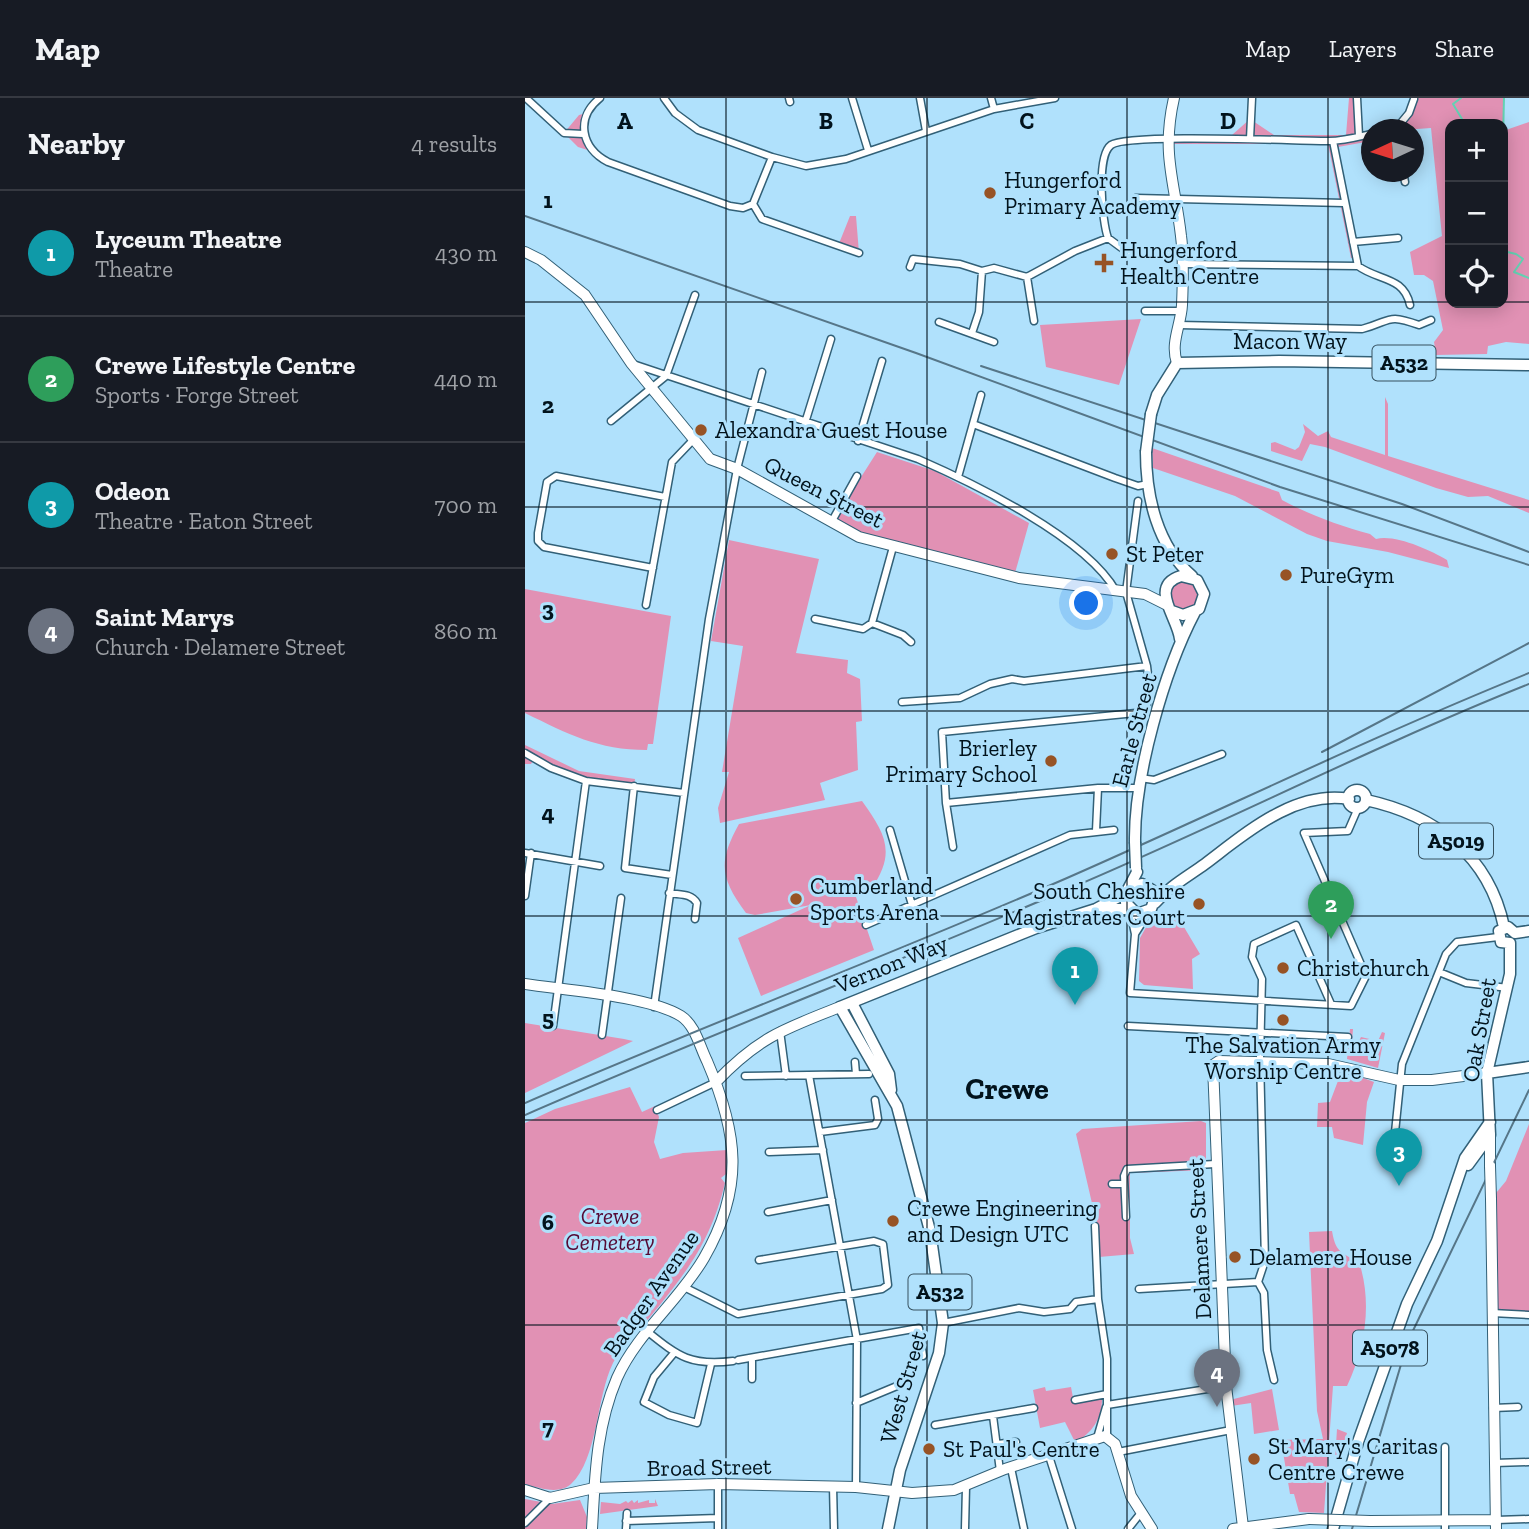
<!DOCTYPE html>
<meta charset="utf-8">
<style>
:root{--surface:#171b24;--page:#20242c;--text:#f1f3f6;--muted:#9ea1a6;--line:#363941;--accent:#2563eb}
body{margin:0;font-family:"Zilla Slab",serif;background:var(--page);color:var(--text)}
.controls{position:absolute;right:21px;top:21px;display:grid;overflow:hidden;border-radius:14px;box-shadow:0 4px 18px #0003}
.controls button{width:63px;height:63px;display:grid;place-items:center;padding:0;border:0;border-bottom:2px solid var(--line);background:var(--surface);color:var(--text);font:35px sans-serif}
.compass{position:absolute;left:836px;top:21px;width:63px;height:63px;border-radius:50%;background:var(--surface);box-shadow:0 4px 18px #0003;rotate:266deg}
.you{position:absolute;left:562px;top:506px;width:24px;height:24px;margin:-18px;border:5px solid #fff;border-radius:50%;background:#1a73e8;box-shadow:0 0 0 10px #1a73e833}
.badge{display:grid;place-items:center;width:46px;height:46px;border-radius:50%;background:var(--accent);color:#fff;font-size:23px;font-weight:700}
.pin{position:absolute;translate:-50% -58px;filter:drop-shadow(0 2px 4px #0008)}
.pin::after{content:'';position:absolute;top:37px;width:24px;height:21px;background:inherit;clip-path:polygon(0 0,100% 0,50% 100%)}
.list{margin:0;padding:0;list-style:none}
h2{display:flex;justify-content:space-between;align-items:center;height:91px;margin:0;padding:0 28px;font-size:30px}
h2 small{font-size:23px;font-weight:400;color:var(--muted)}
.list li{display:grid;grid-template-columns:46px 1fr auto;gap:21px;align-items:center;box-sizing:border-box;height:126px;padding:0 28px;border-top:2px solid var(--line)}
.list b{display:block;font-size:26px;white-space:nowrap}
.list p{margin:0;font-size:23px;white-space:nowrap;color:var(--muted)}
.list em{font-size:23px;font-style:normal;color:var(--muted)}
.icon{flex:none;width:38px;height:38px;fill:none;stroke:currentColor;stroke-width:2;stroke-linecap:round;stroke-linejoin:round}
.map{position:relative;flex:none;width:1004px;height:1431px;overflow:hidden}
header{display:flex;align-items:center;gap:42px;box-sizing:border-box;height:98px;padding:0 35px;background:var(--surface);border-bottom:2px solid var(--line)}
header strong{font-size:33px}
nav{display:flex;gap:38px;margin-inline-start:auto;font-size:24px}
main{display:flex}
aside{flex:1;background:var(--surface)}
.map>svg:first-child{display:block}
.green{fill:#e191b4;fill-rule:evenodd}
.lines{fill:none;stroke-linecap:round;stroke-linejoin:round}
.stream{stroke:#63d2b3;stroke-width:2}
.street-casing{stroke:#326077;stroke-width:9}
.secondary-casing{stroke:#326077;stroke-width:12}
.primary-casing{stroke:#326077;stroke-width:13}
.street{stroke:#fff;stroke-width:6}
.secondary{stroke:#fff;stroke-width:10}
.primary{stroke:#fff;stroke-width:10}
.rail{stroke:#567688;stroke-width:2}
.secondary-bridge-casing{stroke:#326077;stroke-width:12;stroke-linecap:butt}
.primary-bridge-casing{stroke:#326077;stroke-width:13;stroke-linecap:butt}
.secondary-bridge{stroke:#fff;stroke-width:10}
.primary-bridge{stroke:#fff;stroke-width:10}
.grid{fill:none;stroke:#02131c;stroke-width:2;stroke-opacity:0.55}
.poi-dot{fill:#975325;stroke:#b0e1fc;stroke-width:2.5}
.labels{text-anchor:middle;stroke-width:6;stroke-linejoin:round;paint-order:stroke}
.shield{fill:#b0e1fc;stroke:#36515f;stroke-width:2}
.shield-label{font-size:21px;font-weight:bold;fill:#02131c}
.poi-label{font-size:23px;fill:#02131c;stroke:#b0e1fc;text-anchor:start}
.street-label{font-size:23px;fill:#02131c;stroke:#b0e1fc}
.park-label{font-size:23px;font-style:italic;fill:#550934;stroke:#b0e1fc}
.district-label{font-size:30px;font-weight:bold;fill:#02131c;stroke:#b0e1fc}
.grid-label{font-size:23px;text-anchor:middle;font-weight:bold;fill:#02131c;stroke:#b0e1fc;stroke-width:6;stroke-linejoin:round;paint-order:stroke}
</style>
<header>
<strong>Map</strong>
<nav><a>Map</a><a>Layers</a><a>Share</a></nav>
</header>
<main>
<aside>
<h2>Nearby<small>4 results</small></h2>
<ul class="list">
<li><span class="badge" style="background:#0f9aa8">1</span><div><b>Lyceum Theatre</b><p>Theatre</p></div><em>430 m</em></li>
<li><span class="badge" style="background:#2e9e5b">2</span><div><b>Crewe Lifestyle Centre</b><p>Sports · Forge Street</p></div><em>440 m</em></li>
<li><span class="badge" style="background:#0f9aa8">3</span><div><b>Odeon</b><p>Theatre · Eaton Street</p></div><em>700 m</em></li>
<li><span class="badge" style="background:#6b7280">4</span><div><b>Saint Marys</b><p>Church · Delamere Street</p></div><em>860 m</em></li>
</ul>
</aside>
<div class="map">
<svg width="1004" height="1431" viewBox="0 0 1004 1431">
<rect width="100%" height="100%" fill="#b0e1fc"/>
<path class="green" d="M824,0H832L834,38L846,36V43L813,49L831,143L832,161L826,160L803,46H643L644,38L707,37L725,21L749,37H821Z
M892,0H979L978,33L1004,24V246L981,244L963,248L962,256L911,257L909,244L918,232L908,183L899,177H889L885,154L917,138L906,30L878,32ZM925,26H978V205H925Z
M62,15L59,28L69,54L53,49L39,35L54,17Z
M325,118H331L334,155L313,148Z
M616,221L594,287L521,269L515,227Z
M860,299L863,306V358L1004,402V415L963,398L943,399L911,390L800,349L785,346L777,363L746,353V345L750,344L770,352L774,349L780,334L778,326L793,338L803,333L806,339L860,357Z
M627,350L754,394L757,402C785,417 815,428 845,436L851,441C870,436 905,452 922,462L924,470L863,454L802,443L782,436L710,398L628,370Z
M352,354L410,373L504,425L490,475L336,435L310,420Z
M204,442L294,461L271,555L323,562L322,575L335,581L337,623L331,624L333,672L295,685L300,702L195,725L193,710L204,674H197L218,548L186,543Z
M645 498a14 14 0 1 1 28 0a14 14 0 1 1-28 0Z
M0,491L146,518L128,646H123L122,652C73,652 43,636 0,615Z
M0,647L54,673L110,681L109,688L61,683L10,660L6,666H0Z
M337,703C360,735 372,755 346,791L330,796L349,852L236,898L213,840L286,807L230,817L221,815C195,780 193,764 214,726Z
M628,817L653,819L675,856L667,861L668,891L619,887L614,883L615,840Z
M0,925L99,941L108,943L0,995Z
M825,931H828L827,943L832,947L836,939L853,943L857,934L860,935L853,970L822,961Z
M816,975L828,976L849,984L842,1004L838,1047L809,1040L807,1029H792L793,1005L805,1004Z
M105,989L117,1014L130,1008L134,1019L129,1044L135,1061L158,1055L202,1052L201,1076L196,1080L200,1085C186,1143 162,1174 125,1219C113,1233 96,1248 88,1265C71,1299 73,1361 46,1386C34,1397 14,1390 0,1386V1025L30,1011Z
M676,1023L681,1025V1072L605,1075V1140L609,1156L574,1159L575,1140L551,1036L557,1031Z
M1004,1026V1217L967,1215L966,1101L981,1083Z
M807,1133C811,1158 819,1153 835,1167C847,1207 840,1250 822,1288H808L799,1415L774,1414L769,1396H765L756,1342L798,1341L792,1313L784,1134Z
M520,1289L521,1293L546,1289L549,1305L577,1301C577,1320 567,1336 550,1344L540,1324L515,1330L508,1292Z
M747,1291L754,1332L729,1336L726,1305L706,1308L705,1302Z
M812,1331L822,1335L813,1364L810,1363Z
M0,1401L27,1406L55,1402L62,1419L61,1431H0Z
M130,1401L133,1408L75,1416L76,1404L95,1406L101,1403L103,1405L107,1402L109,1405L113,1402V1405L124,1402V1405H130Z"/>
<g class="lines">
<path class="stream" d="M936,0L928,6L940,26
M978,41L979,0
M978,67V74
M978,153L991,156L998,161L989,174L1004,180"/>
<g class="street-casing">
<path id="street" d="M75,0C50,20 56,50 83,64L205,108L218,110L228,106L247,59
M139,0L150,15L173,32L247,59L281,68L321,61L469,11L530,0
M264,0L265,4
M327,0L343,52
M395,0L401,33
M466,0L469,11
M832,0L834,38
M2,1L39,35L58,36
M870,32L884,15L889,1
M725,41L727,0
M808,43L833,168
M878,74L880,84
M611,100L819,105
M228,106L237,121L334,155
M828,144L873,140
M657,157L602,154L583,140C577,124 571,58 586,47C602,35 772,43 804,43C818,43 833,39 846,36
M658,166L833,168C853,183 879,178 885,207
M385,169L388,161L435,166L457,173L469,170L502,179L550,153L583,140
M502,179L509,223
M620,213H657
M414,224L469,244
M654,227L837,231C867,223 861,215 894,227L906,222
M447,235L454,214L457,173
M108,266L393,361C450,386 560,439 591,493
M141,278L170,197
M86,323L141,278
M280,325L306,241
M448,326L590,380L613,388L623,386
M333,343L357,263
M433,379L456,297
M307,423L332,378
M128,470L19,449L13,443V435L22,384L31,378L140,399
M121,507L147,364L168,342
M290,521L338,531L347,525L378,537L386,544
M347,525L368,449
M377,604L435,600L465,586L487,581L499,583L622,568
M0,655L26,670L61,683L159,695
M615,680L629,682L697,656
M109,688L100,770L147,777
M421,705L573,690H613
M365,732L387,807
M571,733L573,690
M428,749L421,705L417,634L621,614L624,585L622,568L601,494L613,403
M0,755L75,768
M144,795C155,797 166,795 172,805L170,821
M0,798L6,755
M605,813L610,836L605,895L826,908L841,878L779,735L823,733L833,710
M341,827L545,737L589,732
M610,836L624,814
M914,874L941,885L983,890
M129,909L184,521L212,371L237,274
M28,928L61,683
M603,928L823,939
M255,933L261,978
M77,937L96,800
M330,964L331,976
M284,977L332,1242L331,1389
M220,978L344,976
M132,1012L191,984
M295,1034L350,1027L353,1021L350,1002
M244,1054L298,1052
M868,1054L877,966L921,856L932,844L973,839
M587,1086H599
M243,1114L307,1102
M601,1119L599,1078L602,1071L690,1066
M570,1128L573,1201L582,1261V1339
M733,1184L740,1163L735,960L737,881L727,859L729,846L771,827L806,906
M733,1184L739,1195L742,1252L749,1282
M159,1189L213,1216L357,1191L363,1187L358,1146L349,1143L234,1162
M614,1191L733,1184
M967,1215L1004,1217
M418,1225L494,1210L519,1214L545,1211L551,1204L573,1201
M123,1234C154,1259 166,1268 208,1263
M149,1255L129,1279L119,1304L144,1317L172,1325L186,1266
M213,1262L394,1230L398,1258
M227,1281V1260
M550,1302L582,1296
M331,1305L384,1283
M582,1307L701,1288
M968,1310L993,1309
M468,1318L475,1373
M410,1327L509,1310
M572,1340L581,1309
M472,1346L491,1344
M920,1349V1431
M593,1354L706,1332
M524,1358L547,1431
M969,1365L1004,1364
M486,1370L499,1431
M308,1388L309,1431
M971,1422L1004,1421
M101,1423L193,1420
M0,1425L25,1400
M101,1431L102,1415
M193,1431V1386
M440,1431L441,1389
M603,1431L615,1416"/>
</g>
<g class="secondary-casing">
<path id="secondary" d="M649,0C636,57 650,84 656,138C659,160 658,184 657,207C656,227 645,245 652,265
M0,154L16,162L60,197L106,265L185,361L212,371L334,439L494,480L620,496L642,507
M0,886C39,892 124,898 156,918C170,927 175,949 182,963C213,1035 220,1089 179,1160C154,1203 112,1235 92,1280C71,1329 70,1379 67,1431
M191,984C234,939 259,931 315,909
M965,1068V1037
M966,1101L971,1431
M0,1392L25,1400L69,1390L193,1386L331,1389L387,1395L429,1392L480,1371L580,1338L590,1346L606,1398L627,1431
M845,1423L971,1422
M718,1429L701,1288L688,967L694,963L803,966L874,982H907L962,975
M708,1431L784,1421"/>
</g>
<g class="primary-casing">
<path id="primary" d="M626,316L632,297L652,265L754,263L1004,267
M621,354C621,398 632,448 667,478
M647,513L658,517L674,511L679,496L672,482L656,478C623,488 653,520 655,541
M823 701a9 9 0 1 1 18 0a9 9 0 1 1-18 0Z
M841,702C910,717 964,757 979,829
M610,744C609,678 639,573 670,514
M605,790L617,786L627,792L630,800L626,811L612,816L601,805V795L612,774
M630,805C645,788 662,779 680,766C720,736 769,692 824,701
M573,811H604
M990,835L1004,833
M985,845L976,844L974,833L983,829L990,835
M327,905L364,976L366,992
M962,975L1004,969
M943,1067L965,1037L962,975L985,876V845
M363,1431L375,1372L414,1255L418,1225L405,1133L372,1008L315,909L511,830L571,811L601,795
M808,1431L833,1344L882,1206L912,1143L940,1060L965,1024"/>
</g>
<use href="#street" class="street"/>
<use href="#secondary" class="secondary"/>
<use href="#primary" class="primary"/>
<path class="rail" d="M0,118L391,255L755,389L1004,467
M456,268L877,406L1004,454
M797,654L1004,545
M0,1005C180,927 363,858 542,780C697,712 848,638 1004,575
M0,1017C181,938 366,867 548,789C701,724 849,648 1004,586
M827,1431L883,1243L1004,992"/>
<g class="secondary-bridge-casing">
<path id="secondary-bridge" d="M965,1068L966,1101
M784,1421L845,1423"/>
</g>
<g class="primary-bridge-casing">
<path id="primary-bridge" d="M621,354L626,316
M610,744L611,770"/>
</g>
<use href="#secondary-bridge" class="secondary-bridge"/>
<use href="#primary-bridge" class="primary-bridge"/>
</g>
<path class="grid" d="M201,0V1431M402,0V1431M602,0V1431M803,0V1431M0,204H925M978,204H1004M0,409H1004M0,613H1004M0,818H1004M0,1022H1004M0,1227H1004"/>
<g class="poi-dot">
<circle cx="465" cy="95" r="7"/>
<path d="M575.5 154.5h7v7h7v7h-7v7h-7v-7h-7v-7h7z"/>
<circle cx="176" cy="332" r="7"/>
<circle cx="587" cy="456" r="7"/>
<circle cx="761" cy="477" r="7"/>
<circle cx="526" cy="663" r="7"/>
<circle cx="271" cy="801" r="7"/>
<circle cx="674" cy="806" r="7"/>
<circle cx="758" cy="870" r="7"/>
<circle cx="758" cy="922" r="7"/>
<circle cx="368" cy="1123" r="7"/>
<circle cx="710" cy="1159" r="7"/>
<circle cx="404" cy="1351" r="7"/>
<circle cx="729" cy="1361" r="7"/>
</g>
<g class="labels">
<g class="shield">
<rect x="847.5" y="247.5" width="63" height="35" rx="5"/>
<rect x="894" y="725.5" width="74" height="35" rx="5"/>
<rect x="383.5" y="1176.5" width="63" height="35" rx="5"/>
<rect x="828" y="1232.5" width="74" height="35" rx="5"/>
</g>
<g class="shield-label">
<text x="879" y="272">A532</text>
<text x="931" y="750">A5019</text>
<text x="415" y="1201">A532</text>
<text x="865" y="1257">A5078</text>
</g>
<g class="poi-label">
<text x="479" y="90">Hungerford<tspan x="479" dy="26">Primary Academy</tspan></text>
<text x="595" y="160">Hungerford<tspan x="595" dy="26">Health Centre</tspan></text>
<text x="190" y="340">Alexandra Guest House</text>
<text x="601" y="464">St Peter</text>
<text x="775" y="485">PureGym</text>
<text x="512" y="658" text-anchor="end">Brierley<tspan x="512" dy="26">Primary School</tspan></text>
<text x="285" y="796">Cumberland<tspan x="285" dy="26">Sports Arena</tspan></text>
<text x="660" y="801" text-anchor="end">South Cheshire<tspan x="660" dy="26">Magistrates Court</tspan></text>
<text x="772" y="878">Christchurch</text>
<text x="758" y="955" text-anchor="middle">The Salvation Army<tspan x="758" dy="26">Worship Centre</tspan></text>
<text x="382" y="1118">Crewe Engineering<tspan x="382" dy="26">and Design UTC</tspan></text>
<text x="724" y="1167">Delamere House</text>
<text x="743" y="1356">St Mary's Caritas<tspan x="743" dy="26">Centre Crewe</tspan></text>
<text x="418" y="1359">St Paul's Centre</text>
</g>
<g class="street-label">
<text x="765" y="251">Macon Way</text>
<text transform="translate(299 394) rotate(27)" y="8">Queen Street</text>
<text transform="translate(609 632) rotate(-75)" y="8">Earle Street</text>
<text transform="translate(366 866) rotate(-22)" y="8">Vernon Way</text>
<text transform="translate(954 932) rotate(-80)" y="8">Oak Street</text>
<text transform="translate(674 1141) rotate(-93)" y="8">Delamere Street</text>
<text transform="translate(126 1195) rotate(-55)" y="8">Badger Avenue</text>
<text transform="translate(378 1289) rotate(-74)" y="8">West Street</text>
<text transform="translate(184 1369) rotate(-1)" y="8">Broad Street</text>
</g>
<g class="park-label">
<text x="85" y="1126">Crewe<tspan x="85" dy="26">Cemetery</tspan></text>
</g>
<g class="district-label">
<text x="482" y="1001">Crewe</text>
</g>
</g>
<g class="grid-label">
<text x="100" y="31">A</text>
<text x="301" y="31">B</text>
<text x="502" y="31">C</text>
<text x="703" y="31">D</text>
<text x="23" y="110">1</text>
<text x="23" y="315">2</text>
<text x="23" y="519">3</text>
<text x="23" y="723">4</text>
<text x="23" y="928">5</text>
<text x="23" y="1132">6</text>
<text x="23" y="1337">7</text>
</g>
</svg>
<div class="controls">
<button>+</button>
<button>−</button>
<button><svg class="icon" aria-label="locate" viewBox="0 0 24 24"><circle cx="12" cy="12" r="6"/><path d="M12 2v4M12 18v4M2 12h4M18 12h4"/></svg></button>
</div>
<svg class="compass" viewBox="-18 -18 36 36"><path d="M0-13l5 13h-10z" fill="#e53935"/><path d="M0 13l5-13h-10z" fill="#9ea1a6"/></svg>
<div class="you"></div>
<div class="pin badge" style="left:550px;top:907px;background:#0f9aa8">1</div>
<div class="pin badge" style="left:806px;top:841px;background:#2e9e5b">2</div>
<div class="pin badge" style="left:874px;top:1088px;background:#0f9aa8">3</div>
<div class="pin badge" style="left:692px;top:1309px;background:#6b7280">4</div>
</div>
</main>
